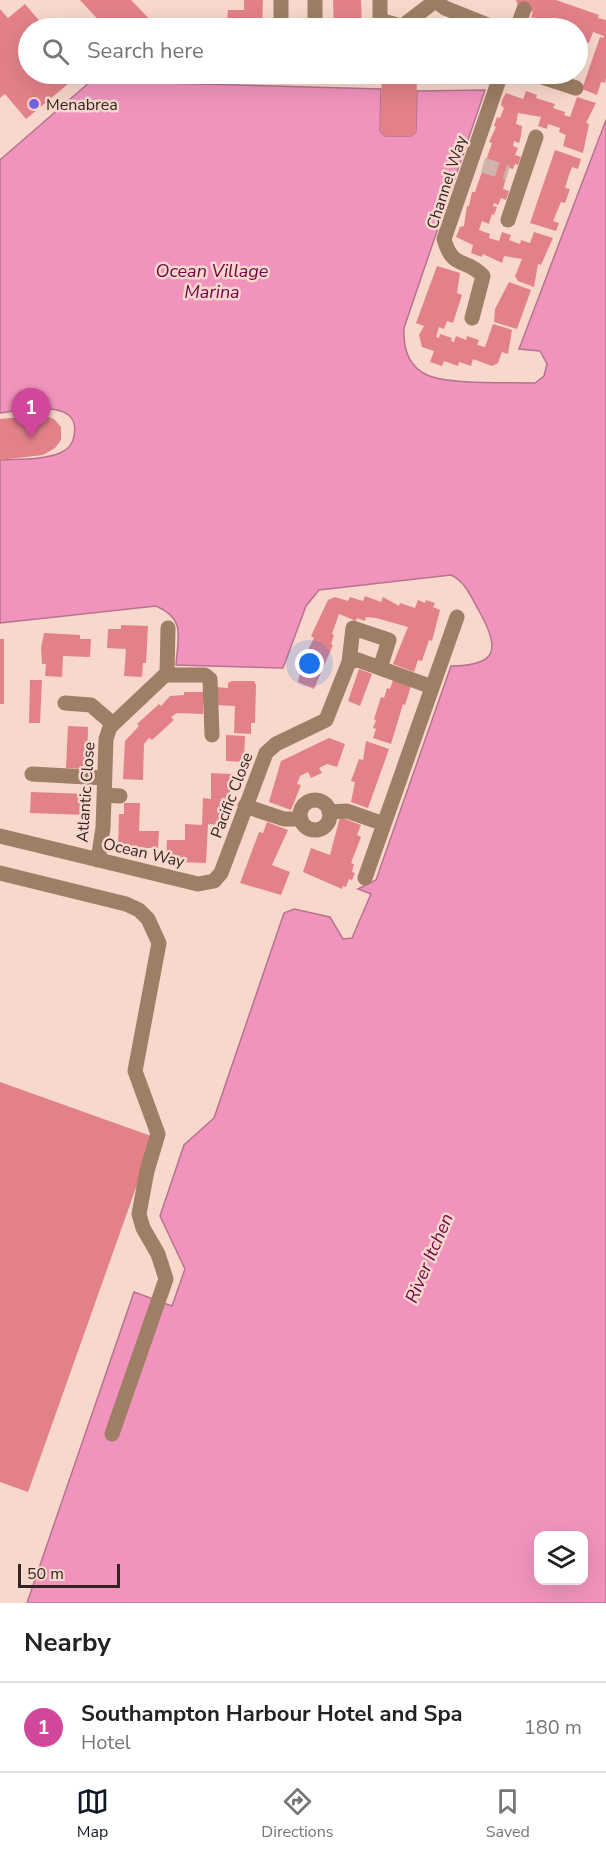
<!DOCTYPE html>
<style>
:root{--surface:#fff;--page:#f2f2f2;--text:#222;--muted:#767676;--line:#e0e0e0;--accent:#111827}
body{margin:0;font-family:"Nunito Sans",sans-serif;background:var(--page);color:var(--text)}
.controls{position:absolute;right:18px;bottom:18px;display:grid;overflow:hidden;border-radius:12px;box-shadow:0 6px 24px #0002}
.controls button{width:54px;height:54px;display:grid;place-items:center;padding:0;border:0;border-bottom:2px solid var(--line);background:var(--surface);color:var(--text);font:30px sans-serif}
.scale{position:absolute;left:18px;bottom:15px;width:102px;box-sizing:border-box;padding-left:6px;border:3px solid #312521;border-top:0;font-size:16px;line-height:21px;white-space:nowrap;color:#312521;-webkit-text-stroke:4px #f8d7cc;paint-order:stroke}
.you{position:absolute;left:310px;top:664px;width:21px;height:21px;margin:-15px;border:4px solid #fff;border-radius:50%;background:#1a73e8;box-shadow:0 0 0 9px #1a73e833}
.badge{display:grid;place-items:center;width:39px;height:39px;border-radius:50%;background:var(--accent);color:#fff;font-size:20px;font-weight:700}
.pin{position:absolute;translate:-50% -50px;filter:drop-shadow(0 2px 3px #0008)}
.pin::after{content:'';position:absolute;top:32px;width:21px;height:18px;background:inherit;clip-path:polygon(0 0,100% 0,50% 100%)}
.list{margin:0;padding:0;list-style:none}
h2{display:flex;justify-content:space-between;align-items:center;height:78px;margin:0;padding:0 24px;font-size:26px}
h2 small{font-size:20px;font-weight:400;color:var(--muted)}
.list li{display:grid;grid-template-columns:39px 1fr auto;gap:18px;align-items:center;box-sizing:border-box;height:90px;padding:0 24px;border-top:2px solid var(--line)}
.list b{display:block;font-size:22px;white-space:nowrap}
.list p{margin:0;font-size:20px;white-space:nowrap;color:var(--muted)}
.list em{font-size:20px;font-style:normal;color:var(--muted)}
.icon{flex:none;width:33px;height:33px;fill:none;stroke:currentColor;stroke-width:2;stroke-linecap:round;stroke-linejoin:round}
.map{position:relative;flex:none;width:606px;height:1603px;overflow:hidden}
.search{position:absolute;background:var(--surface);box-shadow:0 6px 24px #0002;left:18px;right:18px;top:18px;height:66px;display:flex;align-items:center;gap:15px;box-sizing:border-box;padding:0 21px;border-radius:33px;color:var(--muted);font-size:22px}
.sheet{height:168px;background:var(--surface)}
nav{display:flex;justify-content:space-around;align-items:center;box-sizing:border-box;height:84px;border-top:2px solid var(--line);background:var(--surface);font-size:16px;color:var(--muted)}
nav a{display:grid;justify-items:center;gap:3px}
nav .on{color:var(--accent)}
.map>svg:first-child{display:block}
.water{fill:#f194bd;stroke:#b7738e;stroke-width:1.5;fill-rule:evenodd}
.building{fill:#e38189}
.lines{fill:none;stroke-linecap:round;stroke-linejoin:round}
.minor-tunnel{stroke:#d0b3aa;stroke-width:15;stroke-dasharray:15 8;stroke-linecap:butt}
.minor{stroke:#9e7e64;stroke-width:15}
.poi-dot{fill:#7164de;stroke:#f8d7cc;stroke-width:2}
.labels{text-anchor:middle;stroke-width:5;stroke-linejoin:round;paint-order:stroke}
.poi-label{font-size:16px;fill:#312521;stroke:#f8d7cc;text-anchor:start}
.street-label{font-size:16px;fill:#312521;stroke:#f8d7cc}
.water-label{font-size:18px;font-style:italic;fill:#720044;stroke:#f8d7cc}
</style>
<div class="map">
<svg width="606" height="1603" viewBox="0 0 606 1603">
<rect width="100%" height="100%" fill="#f8d7cc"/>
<path class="water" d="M91,81L381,89L380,131L385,136H411L416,132L417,91L485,90L404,328C403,347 408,366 427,375C449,385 510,382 535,383L544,376L547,364L540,351L519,349L606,120V1603H27L134,1292L172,1306L185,1269L160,1216L184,1145L214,1118L284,913L294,909L330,917L343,939L352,938L371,894L358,889L376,880L451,666C499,666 500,648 479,611C471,597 466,582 451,575L319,590L306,606L283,668L176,665C178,636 186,619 156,606L0,623V460C18,459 43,460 60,453C67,450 73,444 74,436C82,396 21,411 0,413V160ZM538,1536H584V1580H538Z"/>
<path class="building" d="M80,0H131L158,28H106Z
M244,0H263L262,28H204V22H227L228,10H244Z
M333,0H361L362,28H334Z
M516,0H556L599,15L598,18L606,20V78L605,83L601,82L597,95L582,89L600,37L603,38L604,36L593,32L589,43L580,40L582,34L578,33V28H556L557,26L547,22L545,27L536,24L537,19L531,17L533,12L518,7Z
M25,4L43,25L40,28H28V74H80L26,119L5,94L0,98V9L8,18Z
M215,74H259V77Z
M382,74H417L416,132L411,136H385L380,131Z
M526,91L537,95L536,98L555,104L553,108L565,112L564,115L570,117L577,97L596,103L586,123L589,124L583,153L563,146L566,135L559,132L560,128L548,124L547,129L538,126L541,117L518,113L516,124L522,126L521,136L519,143L514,141L513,146L518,148L515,155L521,157L518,165L515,164L513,169L509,168L503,189L509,191L506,200L501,198L498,205L494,203L493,206L497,207L494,215L492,214L489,224L482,221L479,230L490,234L489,238L499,241L502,232L511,235L509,240L520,244L521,240L530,243L534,232L553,238L541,265L538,264L534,287L518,281L515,276L522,259L504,256L502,263L483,254L482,257L471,253L473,245L456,237L460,227L464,226L467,206H469L472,192H475L492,143L489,142L496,127L494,126L497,117L500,118L504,108L501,105L502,100L506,93L523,99Z
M555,150L581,159L578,169L572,167L569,175L565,188L570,189L565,203L561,202L553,221L559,223L556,231L530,223Z
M437,266L460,273L457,293L462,295L453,323L447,321L444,329L439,327L436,337L439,338L440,334L452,338L451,341L454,342L456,336L466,340L467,336L479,340L477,345L485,347L493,324L512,330L508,354L502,352L498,363L492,366L473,359L471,366L459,362L458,366L444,361L442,366L430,362L434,351L422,347L419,335L424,326L416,323Z
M509,282L531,290L517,329L494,322L495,309Z
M42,415L54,419L61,427V440L55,448L43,455L0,460V419Z
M365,596L381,602L383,597L399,606L400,603L415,608L418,600L425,603L426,600L435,603L433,607L440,610L432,641L429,640L422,661L418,660L414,672L393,664L408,627L376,618L366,617L365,621L357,618L356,621L339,614L332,634L334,635L331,644L333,645L314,689L298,682L302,662L314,638L311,636L328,600L335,597L348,601L350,597L363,601Z
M121,625L148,626L146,663H143L142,677L124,676L126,649L107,648L108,629H121Z
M44,633L80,635V639H91L90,657L63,656L62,677L45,676L46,664H42L41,648Z
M0,639H4V704H0Z
M359,669L372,674L360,706L348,701Z
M30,680H42L40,723H29Z
M393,680L411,686L405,705L403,704L391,744L373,738L376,729L373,728L376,720L374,719L381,697L384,698L387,688L390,689Z
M232,681H254L256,685L255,723H251V734L234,733L235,706L215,705V687L228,688V683Z
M184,692H204L203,714L177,713L171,717L174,720L152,740L149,738L144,744L143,780L123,779L125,741L139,726L137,724L159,704L161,706L170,696L184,695Z
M68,726L88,727L87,769L66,768Z
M226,735L245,736L244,762L226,761Z
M329,738L345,744L337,767L327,764L319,768L322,773L311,778L308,772L300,776L297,784L301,785L291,810L269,802L281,761Z
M366,741L389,749L368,808L351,802L355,782L351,781L359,759L363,760Z
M211,773L231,774L230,799H222V825L208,824L206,863L178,862V858L166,857L167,840H185V824L202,825L203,798L211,799Z
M31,792L89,794L88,815L30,813Z
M124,803H140L139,831H159L158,848H147L146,852H130V848L118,847L119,814H124Z
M340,817L361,825L357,835L361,837L351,863L354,864L352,872L355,873L352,880L349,879L346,887L343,886L342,889L303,872L311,848L330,855Z
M267,822L288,830L272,865L290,872L281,895L240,883L259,832L263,833Z
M0,1082L154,1137L28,1492L0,1482Z"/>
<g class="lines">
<path class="minor-tunnel" d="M483,165L508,173"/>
<path class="minor" d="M281,0V28
M380,0V20L407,28
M434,0L445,8L495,28
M315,28V0
M400,28L435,1
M517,28L524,9
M533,74L576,88
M508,220L536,137
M472,318L483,276C466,257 453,271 444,239L501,74
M349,662L353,628L389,640L380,668
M167,674L168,628
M65,703L91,705L113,724
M32,774L105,778
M104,795L120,796
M300 815a15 15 0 1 1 30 0a15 15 0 1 1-30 0Z
M245,806L284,819H301
M329,812L347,811L384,824
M0,836L198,884L214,881L221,873L266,753L276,744L326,720L349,662L358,660L432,687
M98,860L103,828L106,739L110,727L165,675H205L210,679L212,735
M0,873L126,904L139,910L148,919L159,943L135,1071L158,1134L147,1171L139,1214L143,1228L158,1254L166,1279L112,1434
M365,878L457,617"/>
</g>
<circle class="poi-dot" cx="34" cy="104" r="6"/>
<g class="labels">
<g class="poi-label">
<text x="46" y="110">Menabrea</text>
</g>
<g class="street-label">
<text transform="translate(446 182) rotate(-72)" y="6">Channel Way</text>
<text transform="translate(85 792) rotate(-86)" y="6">Atlantic Close</text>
<text transform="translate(231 795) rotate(-69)" y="6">Pacific Close</text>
<text transform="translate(144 852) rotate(13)" y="6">Ocean Way</text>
</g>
<g class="water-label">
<text x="212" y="277">Ocean Village<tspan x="212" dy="21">Marina</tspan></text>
<text transform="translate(429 1258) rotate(-67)" y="6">River Itchen</text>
</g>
</g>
</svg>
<div class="controls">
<button><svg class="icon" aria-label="layers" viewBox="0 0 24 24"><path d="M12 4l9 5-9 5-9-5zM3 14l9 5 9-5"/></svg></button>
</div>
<div class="scale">50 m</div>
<div class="you"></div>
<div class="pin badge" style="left:31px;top:438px;background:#d1479c">1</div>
<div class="search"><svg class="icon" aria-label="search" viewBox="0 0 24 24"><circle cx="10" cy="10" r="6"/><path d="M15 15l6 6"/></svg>Search here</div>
</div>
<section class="sheet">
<h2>Nearby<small></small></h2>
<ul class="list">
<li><span class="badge" style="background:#d1479c">1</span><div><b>Southampton Harbour Hotel and Spa</b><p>Hotel</p></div><em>180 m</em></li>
</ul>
</section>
<nav>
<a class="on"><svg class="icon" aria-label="map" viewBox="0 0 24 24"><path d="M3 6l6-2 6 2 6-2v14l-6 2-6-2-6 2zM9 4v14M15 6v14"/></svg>Map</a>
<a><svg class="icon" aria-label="directions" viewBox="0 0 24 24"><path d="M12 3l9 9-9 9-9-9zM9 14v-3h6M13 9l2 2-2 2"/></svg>Directions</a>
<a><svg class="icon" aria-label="saved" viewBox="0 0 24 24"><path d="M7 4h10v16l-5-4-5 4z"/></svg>Saved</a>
</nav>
